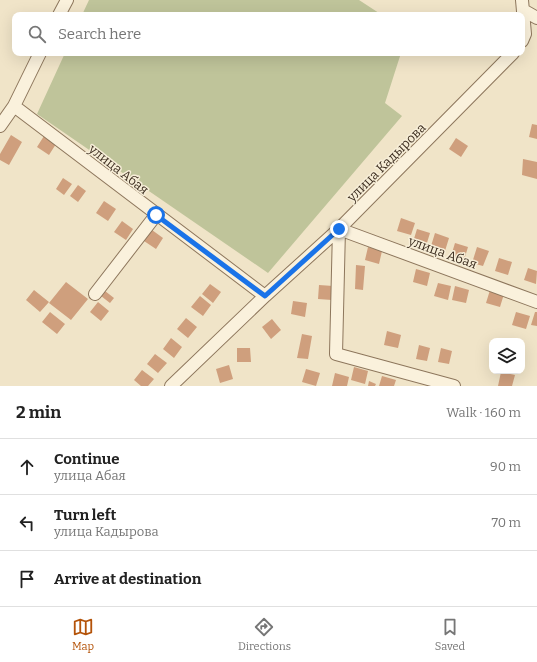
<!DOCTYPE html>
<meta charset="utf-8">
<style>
:root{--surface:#fff;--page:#f2f2f2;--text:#222;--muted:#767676;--line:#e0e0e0;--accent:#b45309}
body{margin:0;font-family:Bitter,serif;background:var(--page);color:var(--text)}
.controls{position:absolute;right:12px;bottom:12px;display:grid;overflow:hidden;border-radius:8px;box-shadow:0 4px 16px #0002}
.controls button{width:36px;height:36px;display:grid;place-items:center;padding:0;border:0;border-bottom:1px solid var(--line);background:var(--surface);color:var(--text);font:20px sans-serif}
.stop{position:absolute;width:12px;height:12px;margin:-9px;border:3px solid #1a73e8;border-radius:50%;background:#fff}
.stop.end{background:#1a73e8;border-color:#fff;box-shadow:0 1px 4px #0008}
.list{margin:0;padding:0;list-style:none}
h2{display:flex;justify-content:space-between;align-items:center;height:52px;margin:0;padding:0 16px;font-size:17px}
h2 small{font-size:13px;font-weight:400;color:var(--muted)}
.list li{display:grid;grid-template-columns:26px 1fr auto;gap:12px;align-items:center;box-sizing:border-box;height:56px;padding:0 16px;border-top:1px solid var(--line)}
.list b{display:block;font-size:15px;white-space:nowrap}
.list p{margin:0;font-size:13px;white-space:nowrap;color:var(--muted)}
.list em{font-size:13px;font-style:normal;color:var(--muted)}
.icon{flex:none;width:22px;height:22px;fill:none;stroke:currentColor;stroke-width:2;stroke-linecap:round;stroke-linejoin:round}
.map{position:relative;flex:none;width:537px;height:386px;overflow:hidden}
.search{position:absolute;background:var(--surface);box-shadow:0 4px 16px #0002;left:12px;right:12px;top:12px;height:44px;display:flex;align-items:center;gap:10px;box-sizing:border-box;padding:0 14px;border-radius:8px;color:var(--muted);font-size:15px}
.sheet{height:220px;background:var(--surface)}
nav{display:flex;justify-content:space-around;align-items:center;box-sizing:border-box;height:56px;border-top:1px solid var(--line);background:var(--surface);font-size:11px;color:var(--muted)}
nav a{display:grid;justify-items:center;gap:2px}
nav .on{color:var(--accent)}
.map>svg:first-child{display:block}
.cemetery{fill:#bfc49a}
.building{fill:#cf9f7d}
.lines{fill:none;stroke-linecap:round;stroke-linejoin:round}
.minor-casing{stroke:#8d765c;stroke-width:14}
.minor{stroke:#faf1dc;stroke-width:12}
.route{stroke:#1a73e8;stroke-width:5}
.labels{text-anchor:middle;stroke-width:3;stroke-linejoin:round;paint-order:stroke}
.street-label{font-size:13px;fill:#3d2e20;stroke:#f7eed8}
</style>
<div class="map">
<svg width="537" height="386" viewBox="0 0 537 386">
<rect width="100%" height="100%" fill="#f0e4c8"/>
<path class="cemetery" d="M89,0H359L382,15H82Z
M65,53H401L385,103L402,116L268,273L37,114Z"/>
<path class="building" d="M532,124L537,125V139L529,137Z
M11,135L22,142L9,165L0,160V154Z
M44,136L56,144L49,155L37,147Z
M456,138L468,146L461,157L449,149Z
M523,159L537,162V179L522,175Z
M63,178L72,184L64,195L56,189Z
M78,185L86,191L78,202L70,196Z
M104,201L116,209L108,221L96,213Z
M401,218L415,223L411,235L397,231Z
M122,221L133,229L126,240L114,232Z
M417,229L430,233L426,246L413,242Z
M152,230L163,238L156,249L144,241Z
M435,233L449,238L445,251L431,246Z
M455,243L468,247L464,260L451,256Z
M368,247L382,251L379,264L365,260Z
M477,247L489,251L483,266L472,263Z
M499,258L512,262L508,275L495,271Z
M356,265L365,266L363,290L355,289Z
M528,268L537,271L536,284L524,280Z
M416,269L430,273L427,286L413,282Z
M66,282L88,299L71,320L49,303Z
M438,283L451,286L448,300L434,296Z
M210,284L221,292L213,303L202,294Z
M319,285L333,286L332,300L318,299Z
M455,286L469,290L466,303L452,300Z
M34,290L49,302L40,312L26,300Z
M490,290L504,294L500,307L486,303Z
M105,291L114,298L110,303L101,296Z
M200,296L211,305L203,316L191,307Z
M293,301L307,303L305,317L291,314Z
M98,302L109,311L101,321L90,312Z
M50,312L65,324L57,334L42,322Z
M516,312L530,316L526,329L512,325Z
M535,312H537V326L531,325Z
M186,318L197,327L188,338L177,329Z
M272,319L281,330L271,339L262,327Z
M387,331L401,335L398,348L384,345Z
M302,334L312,336L308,359L297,358Z
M171,338L182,347L174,358L163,349Z
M419,345L430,348L427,361L416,359Z
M237,348H250L251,362H237Z
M441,348L452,351L449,364L438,362Z
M155,354L167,363L158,373L147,364Z
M229,365L233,379L220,383L216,369Z
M354,367L368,371L365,384L351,380Z
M306,369L320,373L316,386L302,382Z
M142,370L154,379L148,386H141L134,380Z
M501,372L515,375L512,386H498Z
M335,373L349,377L347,386H332Z
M382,376L396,380L394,386H379Z
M369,381L376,384L375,386H368Z"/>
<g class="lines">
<g class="minor-casing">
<path id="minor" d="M523,10L537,18
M59,15L67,0
M522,41L525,34L522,0
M14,106L265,296
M0,126L14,106L40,53
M95,294L156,215
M171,386L265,296L339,229L513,53
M454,386L336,354L339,229L537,302"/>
</g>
<use href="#minor" class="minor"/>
</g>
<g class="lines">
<path class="route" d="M156,215L265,296L339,229"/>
</g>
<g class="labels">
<g class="street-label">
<text transform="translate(386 162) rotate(-45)" y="5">улица Кадырова</text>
<text transform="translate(119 169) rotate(38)" y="5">улица Абая</text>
<text transform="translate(443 252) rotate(20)" y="5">улица Абая</text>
</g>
</g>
</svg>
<div class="controls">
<button><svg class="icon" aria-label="layers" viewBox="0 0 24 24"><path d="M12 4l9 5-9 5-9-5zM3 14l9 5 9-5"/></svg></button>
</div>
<div class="stop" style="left:156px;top:215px"></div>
<div class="stop end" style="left:339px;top:229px"></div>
<div class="search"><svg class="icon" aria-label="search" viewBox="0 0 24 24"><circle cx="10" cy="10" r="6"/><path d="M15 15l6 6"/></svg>Search here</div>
</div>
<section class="sheet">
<h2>2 min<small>Walk · 160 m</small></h2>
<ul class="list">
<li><svg class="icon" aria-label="ahead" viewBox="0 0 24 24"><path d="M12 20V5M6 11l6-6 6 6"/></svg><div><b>Continue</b><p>улица Абая</p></div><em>90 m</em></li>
<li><svg class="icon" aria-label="left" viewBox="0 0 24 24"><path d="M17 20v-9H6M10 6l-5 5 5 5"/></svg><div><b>Turn left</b><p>улица Кадырова</p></div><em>70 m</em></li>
<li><svg class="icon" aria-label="arrive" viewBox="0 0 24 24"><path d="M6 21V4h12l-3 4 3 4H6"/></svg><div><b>Arrive at destination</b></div></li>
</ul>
</section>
<nav>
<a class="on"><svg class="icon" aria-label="map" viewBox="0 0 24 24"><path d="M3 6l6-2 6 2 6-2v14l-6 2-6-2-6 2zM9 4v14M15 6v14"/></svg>Map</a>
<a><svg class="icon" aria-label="directions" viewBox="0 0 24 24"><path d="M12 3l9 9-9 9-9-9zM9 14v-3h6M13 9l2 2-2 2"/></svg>Directions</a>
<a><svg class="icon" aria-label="saved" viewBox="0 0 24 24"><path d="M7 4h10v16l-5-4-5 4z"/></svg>Saved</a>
</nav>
